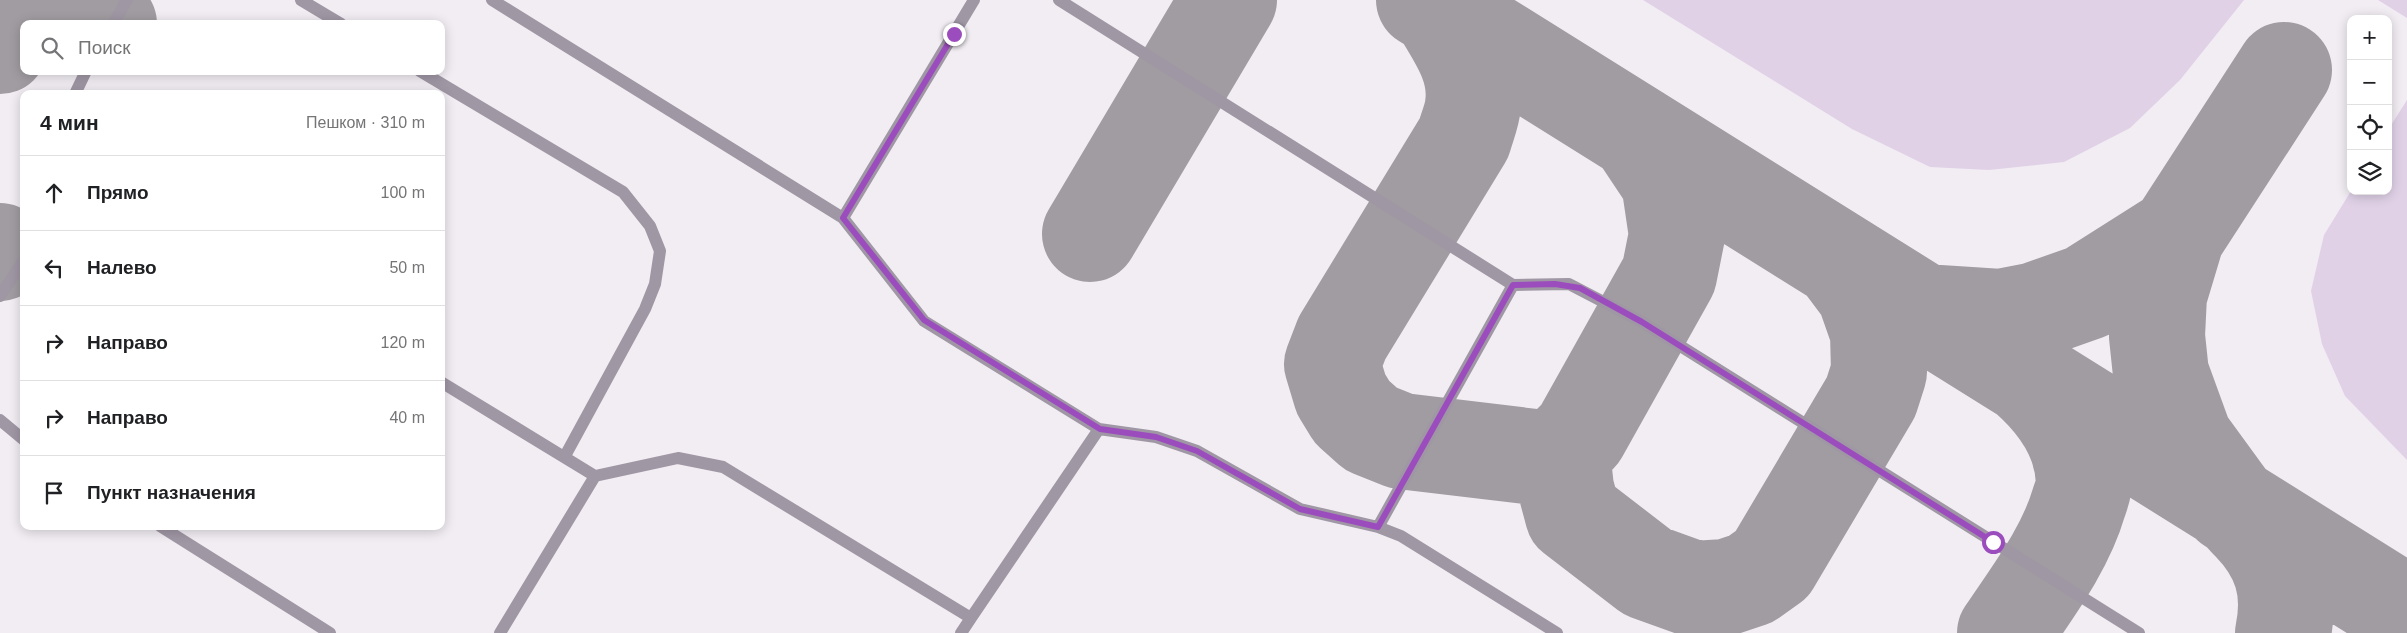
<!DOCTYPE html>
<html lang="ru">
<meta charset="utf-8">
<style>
:root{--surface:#fff;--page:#f6f6f6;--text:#202124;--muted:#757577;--line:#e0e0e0}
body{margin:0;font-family:Arial,sans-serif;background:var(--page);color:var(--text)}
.controls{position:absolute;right:15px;top:15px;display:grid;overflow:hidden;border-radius:10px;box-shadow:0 2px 12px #0003}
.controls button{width:45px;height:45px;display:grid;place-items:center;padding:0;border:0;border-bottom:1px solid var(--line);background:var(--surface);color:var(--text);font:25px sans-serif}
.stop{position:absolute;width:15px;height:15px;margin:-11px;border:4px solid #9c4dbd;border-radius:50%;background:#fff}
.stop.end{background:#9c4dbd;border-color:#fff;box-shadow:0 1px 5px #0008}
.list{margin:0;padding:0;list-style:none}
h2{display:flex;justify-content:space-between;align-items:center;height:65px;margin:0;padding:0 20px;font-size:21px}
h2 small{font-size:16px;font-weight:400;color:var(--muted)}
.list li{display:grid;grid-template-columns:32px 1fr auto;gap:15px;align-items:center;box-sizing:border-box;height:75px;padding:0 20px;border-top:1px solid var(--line)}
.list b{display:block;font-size:19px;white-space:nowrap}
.list em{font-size:16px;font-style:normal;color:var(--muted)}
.icon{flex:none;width:28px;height:28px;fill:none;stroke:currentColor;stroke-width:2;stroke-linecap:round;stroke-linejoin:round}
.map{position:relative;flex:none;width:2407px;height:633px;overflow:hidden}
.search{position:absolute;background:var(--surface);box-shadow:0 2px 12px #0003;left:20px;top:20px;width:425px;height:55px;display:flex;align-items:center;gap:12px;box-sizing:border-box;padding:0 18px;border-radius:10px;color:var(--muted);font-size:19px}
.panel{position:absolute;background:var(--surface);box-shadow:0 2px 12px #0003;left:20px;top:90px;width:425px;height:440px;border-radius:10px}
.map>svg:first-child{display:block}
.grass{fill:#e0d1e7}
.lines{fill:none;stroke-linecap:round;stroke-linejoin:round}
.taxiway{stroke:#a09ca1;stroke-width:96}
.lane{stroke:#a097a5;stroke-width:12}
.route{stroke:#9c4dbd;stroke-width:6}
</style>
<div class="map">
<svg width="2407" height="633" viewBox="0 0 2407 633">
<rect width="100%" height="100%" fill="#f1edf3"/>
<path class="grass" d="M1643,0H2244L2180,80L2130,128L2064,162L1989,170L1930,167L1852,129Z
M2378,0H2407V18Z
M2407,100V460L2345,396L2322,344L2311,291L2324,235L2351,191H2388V130Z"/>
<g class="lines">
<path class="taxiway" d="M81,0L109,24
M1424,0L2407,614
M1438,8C1456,38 1478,68 1473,105C1472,116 1467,127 1464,138L1342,338L1332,364L1341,394L1352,412L1371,429L1401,441L1543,458L1562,452L1580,434L1669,275L1677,235L1669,181L1637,133
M0,46L1,0
M1090,234L1229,0
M2177,235L2159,295L2157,336L2161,374L2185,440L2228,499
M0,251V253
M1923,312L2000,317L2036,310L2087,292L2177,235L2284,70
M1562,452L1566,489L1573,515L1647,572L1694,589L1727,587L1751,579L1772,564L1871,397L1879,372L1878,332L1864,292L1840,260
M2230,505C2238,509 2244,517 2250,523C2281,555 2292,589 2283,633
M2005,633C2033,591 2065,550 2079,502C2081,496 2084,489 2084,483C2083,440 2058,404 2026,376"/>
<path class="lane" d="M301,0L341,24
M492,0L843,218L924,321L1099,429L1156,437L1197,451L1300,509L1378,527L1401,536L1557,633
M1059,0L1513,285L1569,284L1642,322L2139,633
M113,24L127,0
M420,71L623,192L650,226L660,251L655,284L645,309L565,456
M75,94L86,71
M843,218L974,0
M0,296L24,260
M441,382L595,476L678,458L723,467L971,618L1099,429
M0,420L24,440
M160,526L330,633
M1378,527L1513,285
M500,633L595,476
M961,633L971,618"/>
</g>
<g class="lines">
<path class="route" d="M954,34L843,218L924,320L1100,429L1156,437L1197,451L1300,509L1378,527L1513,285L1555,284L1580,288L1642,322L1993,542"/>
</g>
</svg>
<div class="controls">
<button>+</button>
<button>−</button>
<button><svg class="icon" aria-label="locate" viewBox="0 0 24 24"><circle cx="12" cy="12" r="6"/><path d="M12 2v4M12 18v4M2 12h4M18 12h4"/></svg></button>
<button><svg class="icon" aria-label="layers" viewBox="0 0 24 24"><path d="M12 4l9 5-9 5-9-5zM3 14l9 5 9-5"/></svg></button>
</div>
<div class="stop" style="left:1993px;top:542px"></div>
<div class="stop end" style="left:954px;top:34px"></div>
<div class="search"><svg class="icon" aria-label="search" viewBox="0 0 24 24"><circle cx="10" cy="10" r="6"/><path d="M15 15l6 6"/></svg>Поиск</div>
<section class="panel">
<h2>4 мин<small>Пешком · 310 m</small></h2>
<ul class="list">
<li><svg class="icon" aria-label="ahead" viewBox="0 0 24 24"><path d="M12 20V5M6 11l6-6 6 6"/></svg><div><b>Прямо</b></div><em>100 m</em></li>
<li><svg class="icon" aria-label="left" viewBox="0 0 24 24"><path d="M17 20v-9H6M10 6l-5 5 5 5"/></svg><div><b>Налево</b></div><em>50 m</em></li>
<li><svg class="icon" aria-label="right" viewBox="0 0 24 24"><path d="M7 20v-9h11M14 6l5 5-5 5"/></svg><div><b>Направо</b></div><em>120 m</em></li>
<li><svg class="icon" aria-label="right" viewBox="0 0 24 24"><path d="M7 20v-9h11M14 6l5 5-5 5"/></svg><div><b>Направо</b></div><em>40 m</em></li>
<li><svg class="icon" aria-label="arrive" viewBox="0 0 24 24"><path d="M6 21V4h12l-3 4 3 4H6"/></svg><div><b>Пункт назначения</b></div></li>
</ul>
</section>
</div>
